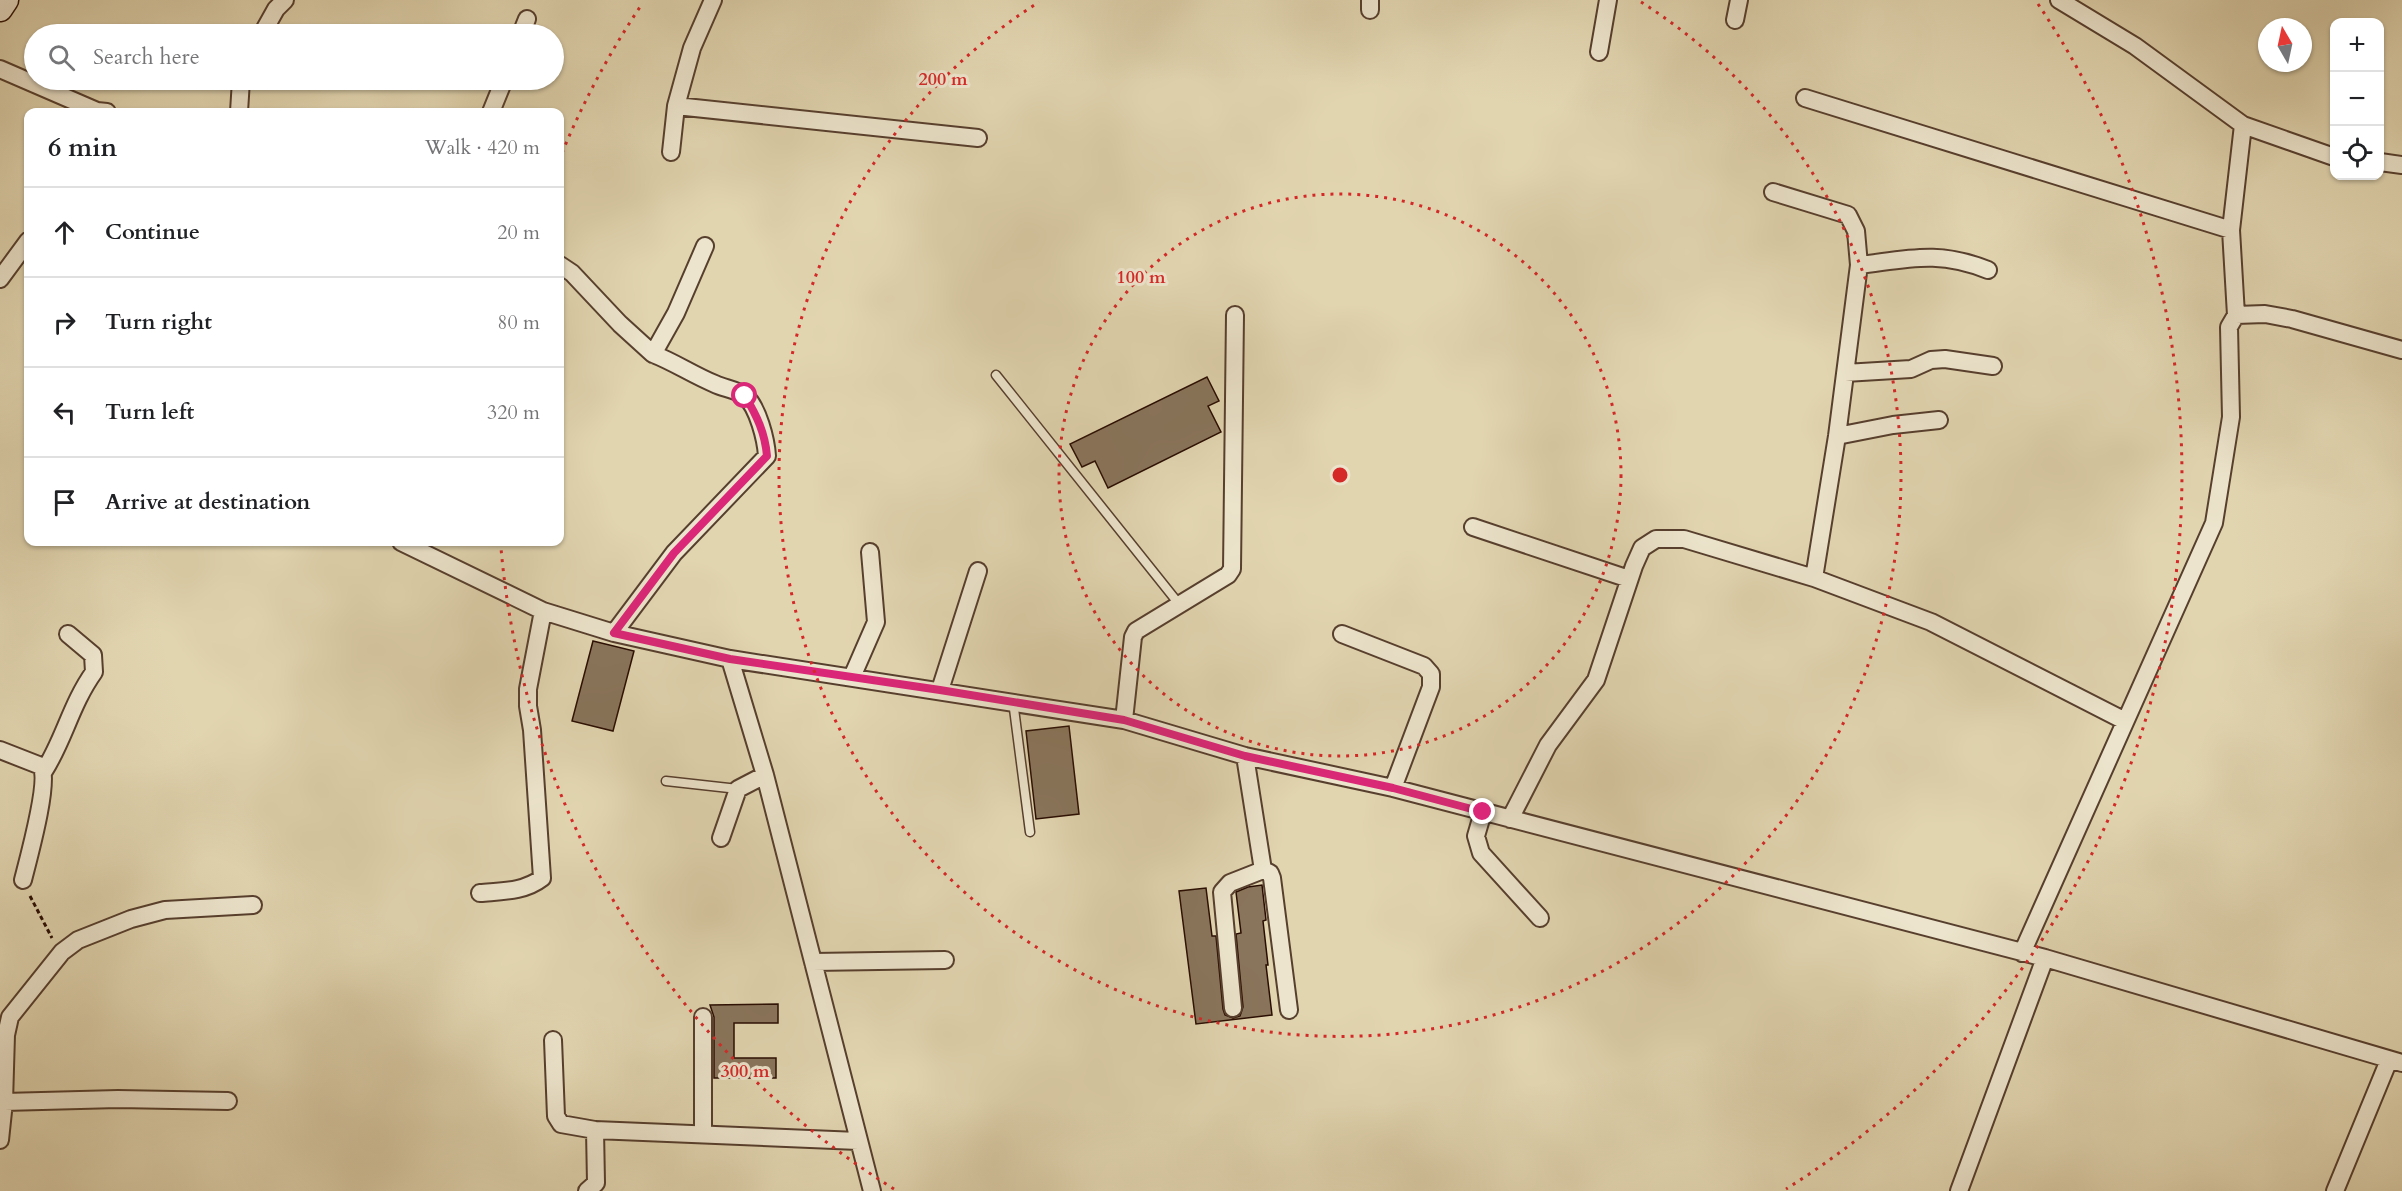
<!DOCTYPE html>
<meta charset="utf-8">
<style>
:root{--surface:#fff;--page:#f6f6f6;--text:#202124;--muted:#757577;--line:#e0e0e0}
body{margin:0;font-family:Cardo,serif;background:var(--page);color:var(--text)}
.controls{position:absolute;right:18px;top:18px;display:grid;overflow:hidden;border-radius:12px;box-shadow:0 2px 4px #0004}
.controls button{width:54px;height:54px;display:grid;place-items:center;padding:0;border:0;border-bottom:2px solid var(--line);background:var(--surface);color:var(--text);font:30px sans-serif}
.compass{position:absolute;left:2258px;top:18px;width:54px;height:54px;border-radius:50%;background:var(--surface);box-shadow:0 2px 4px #0004;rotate:351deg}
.stop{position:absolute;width:18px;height:18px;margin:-14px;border:4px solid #db2777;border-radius:50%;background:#fff}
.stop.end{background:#db2777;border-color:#fff;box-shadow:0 2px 6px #0008}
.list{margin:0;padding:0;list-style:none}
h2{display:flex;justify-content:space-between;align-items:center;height:78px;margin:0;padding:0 24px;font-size:26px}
h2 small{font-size:20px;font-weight:400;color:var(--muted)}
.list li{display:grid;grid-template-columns:39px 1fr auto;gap:18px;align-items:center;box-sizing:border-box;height:90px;padding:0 24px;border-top:2px solid var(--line)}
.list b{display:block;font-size:22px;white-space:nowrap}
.list em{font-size:20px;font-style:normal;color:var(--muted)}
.icon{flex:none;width:33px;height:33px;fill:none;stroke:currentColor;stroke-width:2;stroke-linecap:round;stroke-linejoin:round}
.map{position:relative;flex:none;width:2402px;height:1191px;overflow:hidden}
.search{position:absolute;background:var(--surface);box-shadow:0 2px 4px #0004;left:24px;top:24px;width:540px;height:66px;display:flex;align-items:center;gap:15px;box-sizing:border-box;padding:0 21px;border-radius:33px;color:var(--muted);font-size:22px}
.panel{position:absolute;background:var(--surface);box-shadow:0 2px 4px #0004;left:24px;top:108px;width:540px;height:438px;border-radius:12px}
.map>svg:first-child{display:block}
.building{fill:#89755c;stroke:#290d02;stroke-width:1.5}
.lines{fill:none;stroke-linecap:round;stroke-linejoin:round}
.lane-casing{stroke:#573f2e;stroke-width:11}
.street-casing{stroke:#573f2e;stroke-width:20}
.secondary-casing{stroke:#290d02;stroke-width:27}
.path{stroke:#290d02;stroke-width:3;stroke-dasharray:4.5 3;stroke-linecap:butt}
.lane{stroke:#ece4cc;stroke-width:8}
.street{stroke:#ece4cc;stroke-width:16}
.secondary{stroke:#ece4cc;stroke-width:24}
.route{stroke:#db2777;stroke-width:8}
.ring{fill:none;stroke:#d62828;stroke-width:3;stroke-dasharray:3 6}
.centre{fill:#d62828;stroke:#ece4cc;stroke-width:3}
.ring-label{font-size:18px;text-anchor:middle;font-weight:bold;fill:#d62828;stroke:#ece4cc;stroke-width:6;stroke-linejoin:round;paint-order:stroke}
</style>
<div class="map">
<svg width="2402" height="1191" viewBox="0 0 2402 1191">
<rect width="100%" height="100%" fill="#e1d5b0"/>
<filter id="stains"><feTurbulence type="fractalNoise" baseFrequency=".00333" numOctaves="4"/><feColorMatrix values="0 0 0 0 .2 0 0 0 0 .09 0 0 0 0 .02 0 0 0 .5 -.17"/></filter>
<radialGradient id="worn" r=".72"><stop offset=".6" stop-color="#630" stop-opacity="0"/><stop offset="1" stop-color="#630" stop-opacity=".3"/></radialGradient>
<path class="building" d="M1207,377L1219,401L1208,406L1221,432L1108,488L1095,461L1082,467L1070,444Z
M593,641L634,651L613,731L572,721Z
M1069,726L1079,814L1036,819L1026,731Z
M1262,885L1266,920L1263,921L1268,965H1266L1272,1015L1196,1024L1179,891L1206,888L1212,936H1216L1223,1009L1225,1015L1233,1018L1240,1016L1243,1007L1236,934L1241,933L1236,892L1248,887Z
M778,1004V1023H734V1058H776V1078H714V1017L710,1005Z"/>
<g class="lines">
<g class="lane-casing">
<path id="lane" d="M996,375L1179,604
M1013,701L1030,832
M666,781L738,789"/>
</g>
<g class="street-casing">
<path id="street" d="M2059,0L2135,46L2243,125L2334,157
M1370,10V0
M1735,20L1739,0
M262,34L276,9L285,0
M521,34L527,19
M1599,52L1608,0
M0,69L97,111L107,112
M1805,98L2231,230
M676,106L978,138
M239,112L241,80
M491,112L504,80
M671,152L676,106L692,48L713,0
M2380,162L2402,165
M1773,192L1848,215L1856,231L1859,265L1837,436L1814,578
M560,265L572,273L620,324L653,354L676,313L705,246
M1859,265C1909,259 1938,250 1988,270
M0,279L28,241
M2236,315L2265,314L2292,319L2402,350
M1845,373L1911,369L1931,360L1945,359L1993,366
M1837,436L1893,425L1939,420
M1473,527L1629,579
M401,542L543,611L614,633L730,659
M614,633L674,553L767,456C766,440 758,407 745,396C738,390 723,388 715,384C693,375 674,362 653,354
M1342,634L1424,666L1431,674V687L1393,788
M852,677L876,622L870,552
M940,690L978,571
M1124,720L1133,637L1136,631L1228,575L1232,569L1235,315
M0,750L41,766C50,781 28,860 23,880
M1245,756L1263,870L1270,873L1272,878L1289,1010
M44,771C64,740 71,704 94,672L93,655L68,634
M1483,812L1476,836L1481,853L1540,918
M1510,819L1548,745L1596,680L1634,566L1642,548L1656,539H1684L1814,578L1931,622L2125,721
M721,838L738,789L765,775
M480,893C501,891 524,892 542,878L532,730L528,706V689L543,611
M2022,953L2214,523L2231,417L2229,327L2236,315L2231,230L2243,125
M813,962L945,960
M1233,1008L1222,892L1230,883L1263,870
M703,1017V1133
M553,1040L556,1116L561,1124L595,1130L858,1141
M4,1102L118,1099L228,1101
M0,1140L4,1102L6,1035L10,1017L62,952L78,940L131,919L165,910L253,905
M587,1191L596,1183L595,1130
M872,1191L765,775L730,659L1124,720L1245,756L1393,788L2045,958L2402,1063
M1959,1191L2045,958
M2335,1191L2389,1060"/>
</g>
<g class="secondary-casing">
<path id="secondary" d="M0,9L6,0"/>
</g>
<path class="path" d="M30,896L52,938"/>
<use href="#lane" class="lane"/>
<use href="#street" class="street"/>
<use href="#secondary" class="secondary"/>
</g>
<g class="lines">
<path class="route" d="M745,396C757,416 765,433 767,456L674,553L614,633L730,659L940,690L1124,720L1245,756L1393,788L1483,812"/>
</g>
<g class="ring">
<circle cx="1340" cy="475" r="281"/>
<path d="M1641 2A561 561 0 1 1 1039 2"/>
<path d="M894 1189A842 842 0 0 1 501 548M562 153A842 842 0 0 1 642 4M2038 4A842 842 0 0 1 1786 1189"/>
</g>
<circle cx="1340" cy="475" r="9" class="centre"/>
<g class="ring-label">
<text x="943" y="85">200 m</text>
<text x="1141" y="283">100 m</text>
<text x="745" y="1077">300 m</text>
</g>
<rect width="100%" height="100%" filter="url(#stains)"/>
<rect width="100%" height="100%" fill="url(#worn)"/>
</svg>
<div class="controls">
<button>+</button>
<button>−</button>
<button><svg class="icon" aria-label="locate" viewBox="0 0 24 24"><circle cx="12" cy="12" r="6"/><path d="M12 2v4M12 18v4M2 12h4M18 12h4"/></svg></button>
</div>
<svg class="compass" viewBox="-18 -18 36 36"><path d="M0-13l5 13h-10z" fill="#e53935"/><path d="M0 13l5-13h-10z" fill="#757577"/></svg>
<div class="stop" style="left:745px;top:396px"></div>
<div class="stop end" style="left:1483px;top:812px"></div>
<div class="search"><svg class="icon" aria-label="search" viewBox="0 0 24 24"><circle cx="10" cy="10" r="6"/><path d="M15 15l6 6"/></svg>Search here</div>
<section class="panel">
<h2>6 min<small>Walk · 420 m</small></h2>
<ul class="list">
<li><svg class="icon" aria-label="ahead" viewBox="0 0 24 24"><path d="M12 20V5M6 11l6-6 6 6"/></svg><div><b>Continue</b></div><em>20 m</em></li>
<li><svg class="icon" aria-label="right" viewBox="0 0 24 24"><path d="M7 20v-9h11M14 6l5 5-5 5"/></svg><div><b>Turn right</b></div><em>80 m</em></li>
<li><svg class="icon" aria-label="left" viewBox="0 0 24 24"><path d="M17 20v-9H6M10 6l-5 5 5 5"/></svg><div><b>Turn left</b></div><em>320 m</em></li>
<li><svg class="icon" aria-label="arrive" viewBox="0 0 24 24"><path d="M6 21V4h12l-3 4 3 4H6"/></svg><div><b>Arrive at destination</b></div></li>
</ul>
</section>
</div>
